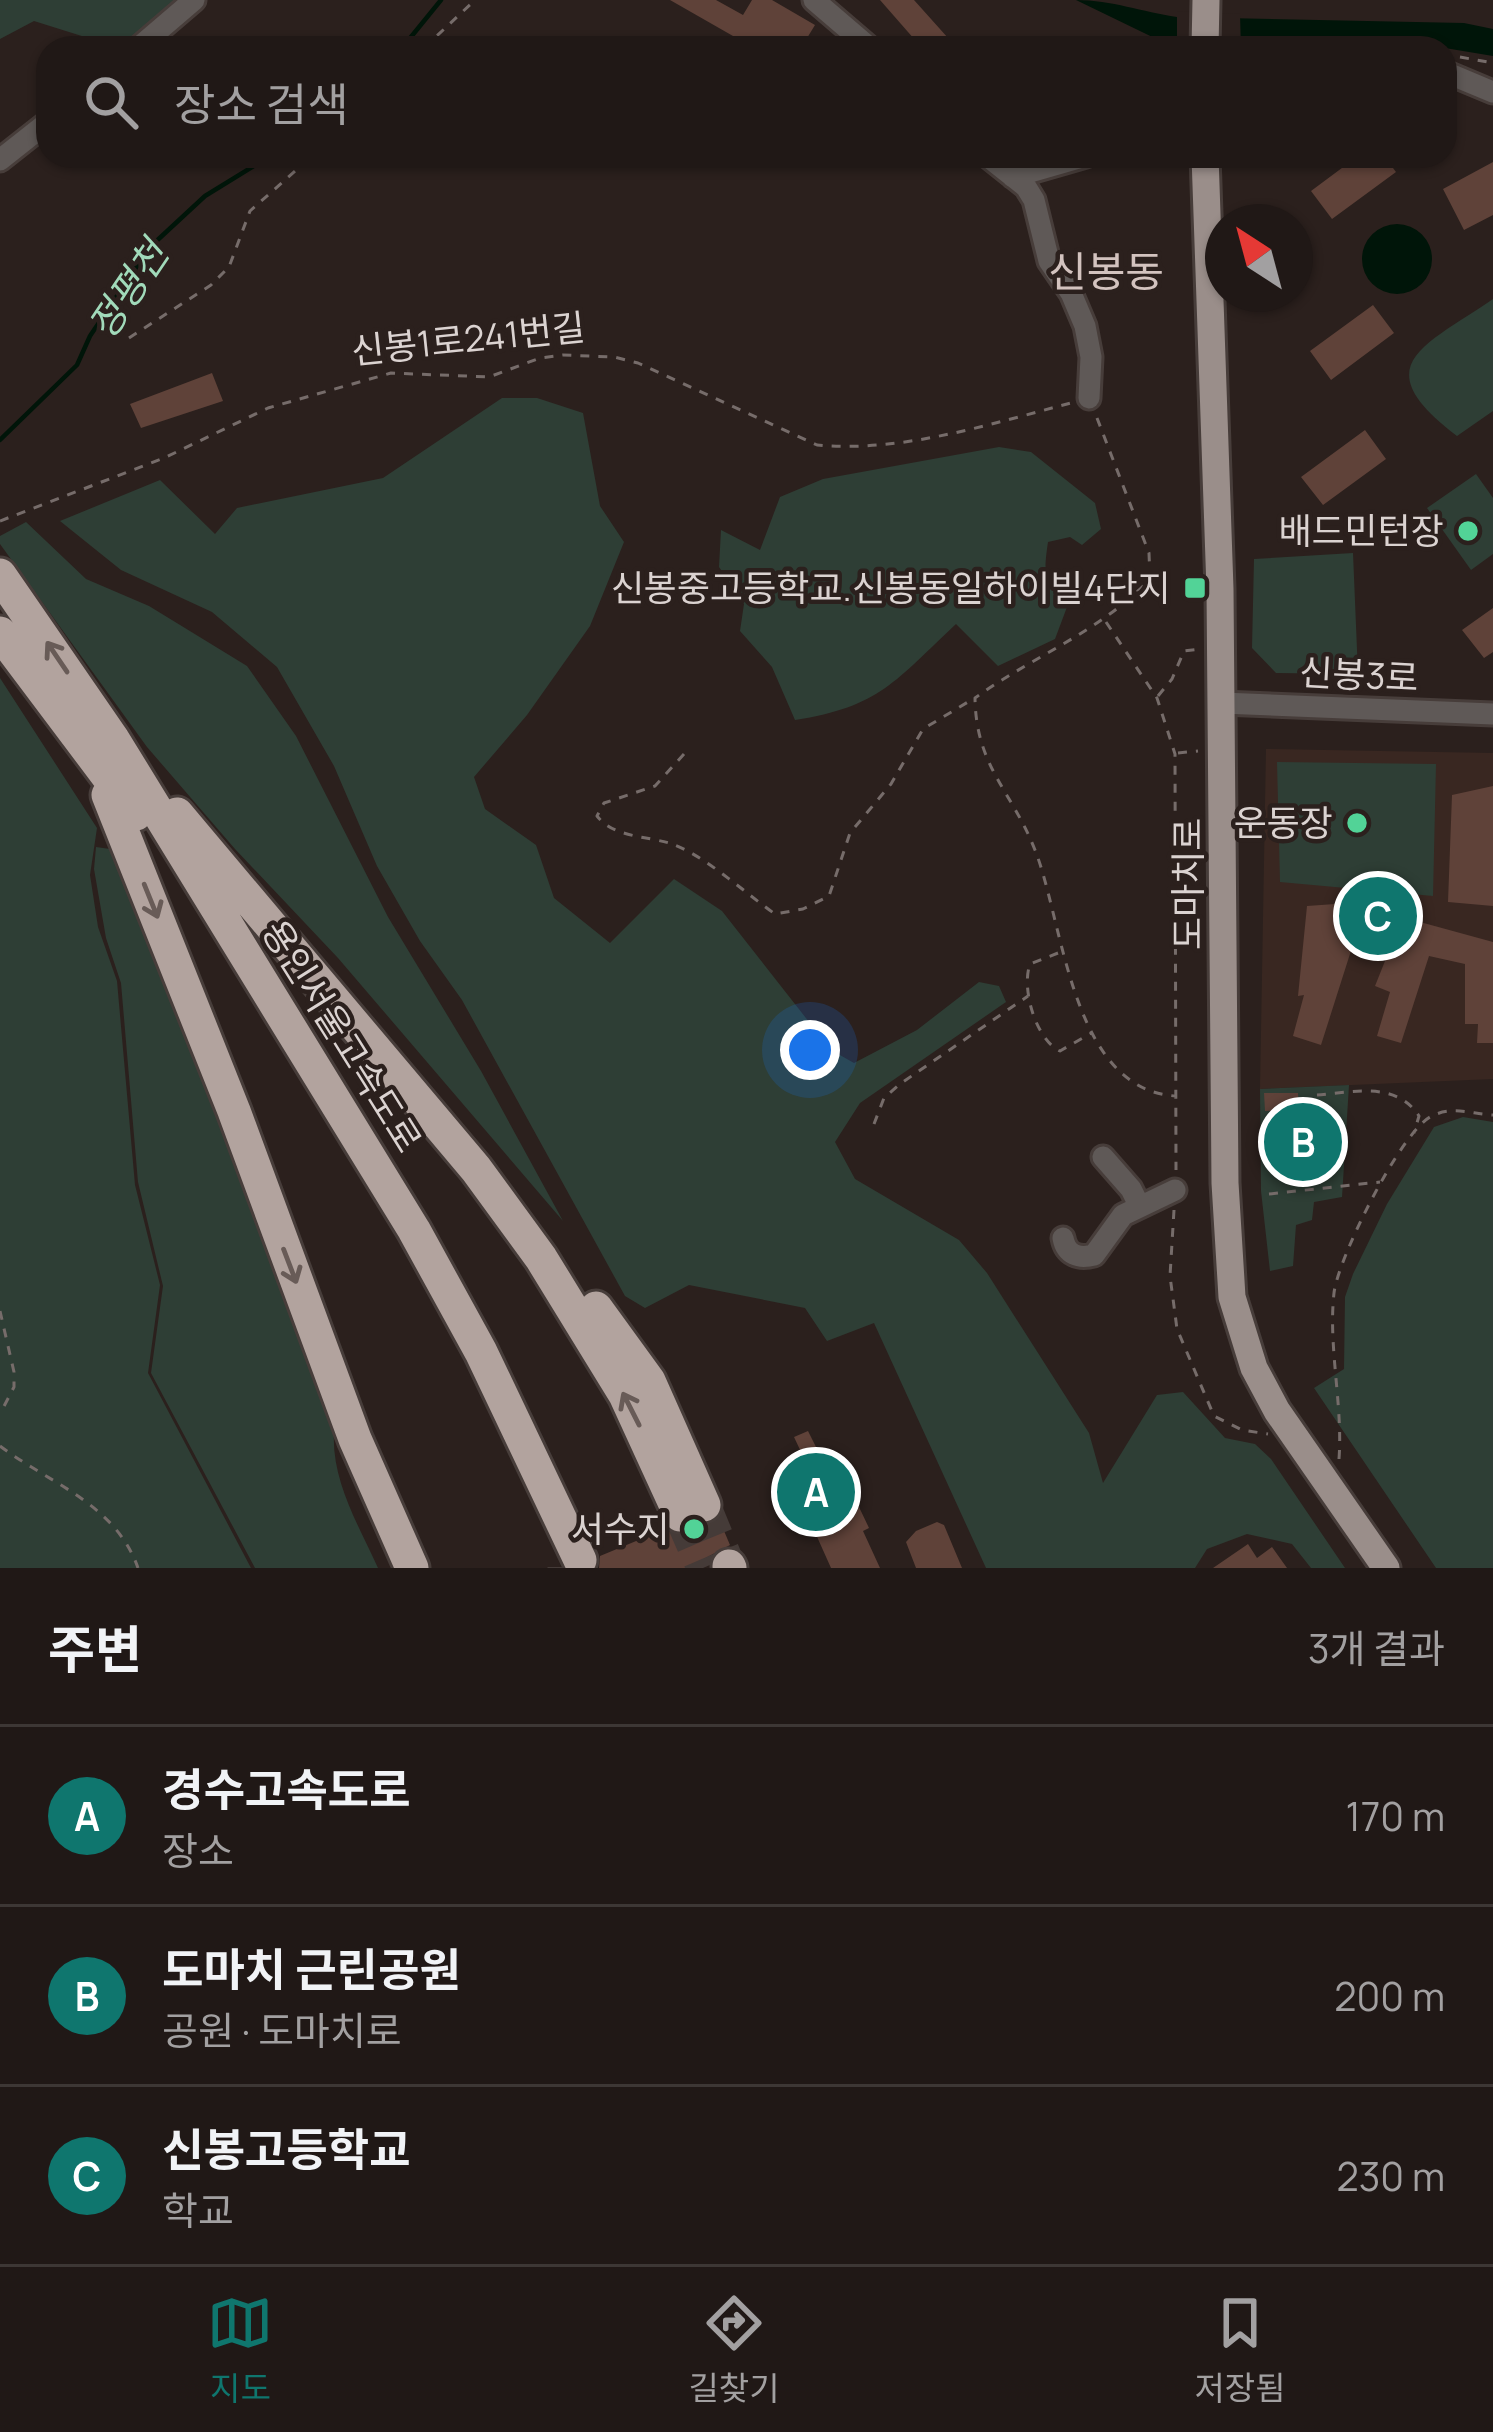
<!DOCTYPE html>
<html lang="ko">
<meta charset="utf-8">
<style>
:root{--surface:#201816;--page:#2d2523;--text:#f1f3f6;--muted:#a2a0a1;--line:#3d3735;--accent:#0f766e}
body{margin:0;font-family:Manrope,"Noto Sans KR",sans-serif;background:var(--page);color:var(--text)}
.compass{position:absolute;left:1205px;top:204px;width:108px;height:108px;border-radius:50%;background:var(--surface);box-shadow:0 3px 9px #0004;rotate:324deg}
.you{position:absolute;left:810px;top:1050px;width:42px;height:42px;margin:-30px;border:9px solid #fff;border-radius:50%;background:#1a73e8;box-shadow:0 0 0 18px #1a73e833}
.badge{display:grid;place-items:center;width:78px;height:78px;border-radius:50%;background:var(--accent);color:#fff;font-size:39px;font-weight:700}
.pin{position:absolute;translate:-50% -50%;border:6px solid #fff;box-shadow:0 3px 12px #0006}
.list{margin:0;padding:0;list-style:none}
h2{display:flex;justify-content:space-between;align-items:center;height:156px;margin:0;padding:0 48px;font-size:51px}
h2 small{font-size:39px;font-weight:400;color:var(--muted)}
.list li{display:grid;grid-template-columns:78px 1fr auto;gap:36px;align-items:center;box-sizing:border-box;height:180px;padding:0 48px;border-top:3px solid var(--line)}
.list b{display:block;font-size:45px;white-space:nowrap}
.list p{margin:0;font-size:39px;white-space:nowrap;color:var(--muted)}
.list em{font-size:39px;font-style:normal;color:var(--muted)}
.icon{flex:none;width:66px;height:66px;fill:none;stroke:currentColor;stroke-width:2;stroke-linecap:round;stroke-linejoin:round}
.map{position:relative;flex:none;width:1493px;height:1568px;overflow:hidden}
.search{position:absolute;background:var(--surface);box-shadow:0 3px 9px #0004;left:36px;right:36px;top:36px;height:132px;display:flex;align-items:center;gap:30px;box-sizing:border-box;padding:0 42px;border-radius:36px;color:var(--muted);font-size:45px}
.sheet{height:696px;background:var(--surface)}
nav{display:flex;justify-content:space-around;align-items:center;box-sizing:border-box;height:168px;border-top:3px solid var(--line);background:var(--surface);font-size:33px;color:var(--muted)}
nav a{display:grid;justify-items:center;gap:6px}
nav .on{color:var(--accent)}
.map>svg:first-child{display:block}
.built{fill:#392721}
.green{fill:#2e3e35}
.water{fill:#001509}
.pier{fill:#2b201d}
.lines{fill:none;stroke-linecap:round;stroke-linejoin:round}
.stream{stroke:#001509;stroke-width:4.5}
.building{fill:#5f4239}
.highway-tunnel{stroke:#453b38;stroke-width:33;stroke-dasharray:33 16;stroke-linecap:butt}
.minor-casing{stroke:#473d3a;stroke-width:27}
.major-casing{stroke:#473d3a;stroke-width:33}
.highway-casing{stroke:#473d3a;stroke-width:39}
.path{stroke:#766c6a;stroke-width:3;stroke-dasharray:9 9;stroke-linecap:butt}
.minor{stroke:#5f5957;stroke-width:21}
.major{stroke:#9a8e8a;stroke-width:27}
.highway{stroke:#b2a39e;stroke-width:33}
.oneway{stroke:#685b57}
.poi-dot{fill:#52d397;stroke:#2b201d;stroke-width:4.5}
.labels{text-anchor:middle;stroke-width:9;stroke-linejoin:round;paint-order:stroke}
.street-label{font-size:36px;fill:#dbd3d1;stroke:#2b201d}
.poi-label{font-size:36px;fill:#dbd3d1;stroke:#2b201d;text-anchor:end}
.water-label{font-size:39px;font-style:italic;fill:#a1daba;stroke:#2b201d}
.quarter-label{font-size:42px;fill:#d3c3bf;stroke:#2b201d}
</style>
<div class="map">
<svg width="1493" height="1568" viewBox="0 0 1493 1568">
<rect width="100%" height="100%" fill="#2b201d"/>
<path class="built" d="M1266,749L1493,753V1079L1260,1089Z"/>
<path class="green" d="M0,0H177L120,48L34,21L0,39Z
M1493,299V411L1457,436C1363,365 1425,346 1493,299Z
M502,398H537L583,413L600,506L624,542L590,626L527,715L474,777L485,809L536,845L554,898L610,943L674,879L722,911L831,1050L854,1063L917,1030L979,982L999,986L1006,1002L860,1103L835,1142L855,1179L959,1240L987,1273L1089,1433L1103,1483L1157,1395L1183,1392L1225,1438L1255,1444L1271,1459L1345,1568H1311L1292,1544L1247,1534L1207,1549L1195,1568H986L874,1323L827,1341L805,1308L689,1285L645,1308L625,1296L462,1000L420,941L377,866L334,766L277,667L212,612L121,570L60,521L160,480L215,534L237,508L383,478Z
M999,447L1031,452L1095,503L1101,529L1082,545L1070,537L1048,542C1043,576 1044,582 1067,607L1055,639L998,666L956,624C896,680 880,707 795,720L772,667L740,631L744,604L719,567L721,530L760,550L780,497L823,479Z
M1476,474L1493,498V554L1471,570L1427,508Z
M26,522L86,579L149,606L247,666L296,736L388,917L481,1071L563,1221L338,958L235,849L147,747L0,544V536Z
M1353,553L1358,674L1276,673L1252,648L1254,559Z
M0,678L97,828L90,875L98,927L117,981L135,1185L160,1285L148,1373L251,1568H0Z
M1277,762L1436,764L1433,896L1280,882Z
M96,847L110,849L170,968L334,1431C331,1480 358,1524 378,1568H255L151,1373L163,1286L138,1182L121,983L106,938L94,869Z
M1349,1085L1342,1197L1314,1202L1312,1220L1296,1225L1293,1266L1270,1271L1261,1191L1260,1089Z
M1463,1117L1493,1122V1568H1436L1314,1388L1344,1369L1345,1297L1353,1274L1387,1204L1434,1127Z"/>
<path class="water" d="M1076,0C1112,0 1142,12 1177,17L1464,23L1493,29V56L1445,48H1175Z
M1362 259a35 35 0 1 1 70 0a35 35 0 1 1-70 0Z"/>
<path class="pier" d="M1177,11L1240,14L1241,48H1177Z"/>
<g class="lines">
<path class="stream" d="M402,48L441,0
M0,440L77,365L90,336L150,247L205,196L270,156"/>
</g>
<path class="building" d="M670,0H716L743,15L752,0H772L815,25L801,48H754Z
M880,0H914L957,48H922Z
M1358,156H1384L1396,172L1332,219L1311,191Z
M1493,162V215L1464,230L1443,189Z
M1373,305L1394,333L1331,380L1310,351Z
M212,373L223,401L141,428L130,404Z
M1365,430L1386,459L1323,505L1301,477Z
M1493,608V652L1484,658L1462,630Z
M1493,786V906L1448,902L1452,795Z
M1336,899L1493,942V1043H1477L1478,1024H1465V964L1429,956L1401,1043L1377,1036L1390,992L1375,986L1391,946L1356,935L1321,1045L1293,1036L1304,995L1298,996L1307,906L1335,904Z
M1264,1093H1298L1299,1110L1265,1111Z
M808,1431L817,1449L823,1447L852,1510L859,1507L869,1528L863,1531L880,1568H831L814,1530H806L783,1478L794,1473L788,1460L802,1454L794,1437Z
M719,1519L730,1545L687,1568H599L600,1556L665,1529L677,1536L688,1534L698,1525H711Z
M937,1522L944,1525L962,1568H916L906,1542L916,1531Z
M1248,1544L1257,1558L1272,1547L1287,1568H1213Z"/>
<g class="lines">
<path class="highway-tunnel" d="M704,1505L729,1566
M680,1515L703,1568
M564,1567V1568"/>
<g class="minor-casing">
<path id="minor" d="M814,0L870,48
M138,48L194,0
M1445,72L1493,92
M987,156L1026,187L1034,200L1049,261L1071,293L1085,326L1091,357L1089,398
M0,160L48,122
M1013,177L1086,156
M1222,703L1493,714
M1103,1157L1131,1189L1139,1205
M1063,1238C1066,1255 1079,1259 1094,1255L1123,1215L1175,1190"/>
</g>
<g class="major-casing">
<path id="major" d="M1205,48L1206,0
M1205,156L1220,589L1225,1183L1232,1297L1254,1368L1277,1411L1386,1568"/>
</g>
<g class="highway-casing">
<path id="highway" d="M0,575L113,739L414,1230L481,1352L580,1560
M0,633L136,814
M108,795L234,1111L355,1439L412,1568
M177,814L476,1169L541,1258L625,1395L680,1515
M596,1308L649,1381L704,1505
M729,1566L730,1568"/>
</g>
<path class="path" d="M424,48L475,0
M1460,57L1493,63
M382,164L383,156
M129,338L211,285L229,267L250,211L312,156
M1097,418L1149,553L1150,579C1100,632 1033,656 975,698C976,767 1012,791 1035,850C1064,923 1071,1090 1176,1096
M0,521L164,458L268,408L391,373L489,377L540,358L563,355L614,357L638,363L817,445C901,453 990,424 1071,403
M1106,622L1157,698L1175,754L1176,1170
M1158,696L1172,679L1184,651L1200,649
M1178,753L1198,751
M684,754L655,786L604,803L597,816C613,837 645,836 669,843C702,853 745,893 775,914L803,909L829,896L850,833L891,784L923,729L973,699
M1058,953L1030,964C1021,989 1036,1040 1060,1051L1093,1032
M1317,1095C1354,1092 1396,1081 1419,1116L1414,1133
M874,1124L884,1098L900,1084L1028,996
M1269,1194L1380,1182
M1174,1210L1170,1276L1177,1329L1214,1416L1242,1430L1268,1434
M0,1311L14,1372V1387L0,1414
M0,1446C50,1484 115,1503 138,1568
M1339,1459C1343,1405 1328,1347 1334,1293C1338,1258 1400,1134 1430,1117C1452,1105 1470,1114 1493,1115"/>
<use href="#minor" class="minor"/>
<use href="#major" class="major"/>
<use href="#highway" class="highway"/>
</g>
<defs><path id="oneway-shaft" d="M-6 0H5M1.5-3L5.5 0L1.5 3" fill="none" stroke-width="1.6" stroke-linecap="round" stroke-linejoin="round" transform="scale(3)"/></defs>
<g class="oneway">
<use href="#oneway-shaft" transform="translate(57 657) rotate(-124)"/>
<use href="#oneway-shaft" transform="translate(151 901) rotate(68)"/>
<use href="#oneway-shaft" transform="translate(290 1266) rotate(69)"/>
<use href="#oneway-shaft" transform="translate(631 1409) rotate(-117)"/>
</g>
<g class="poi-dot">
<circle cx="1468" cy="531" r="12"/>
<rect x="1183" y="576" width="24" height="24" rx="6"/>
<circle cx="1357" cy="823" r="12"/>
<circle cx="694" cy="1529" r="12"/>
</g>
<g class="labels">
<g class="street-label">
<text transform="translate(468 339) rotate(-6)" y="13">신봉1로241번길</text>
<text transform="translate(1359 675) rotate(3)" y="13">신봉3로</text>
<text transform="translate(1188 884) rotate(-90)" y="13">도마치로</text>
<text transform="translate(342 1036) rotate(58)" y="13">용인서울고속도로</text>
</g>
<g class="poi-label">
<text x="1444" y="544">배드민턴장</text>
<text x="1171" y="601">신봉중고등학교.신봉동일하이빌4단지</text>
<text x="1333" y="836">운동장</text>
<text x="670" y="1542">서수지</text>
</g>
<g class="water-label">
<text transform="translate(128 290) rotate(-56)" y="14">정평천</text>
</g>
<g class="quarter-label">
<text x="1106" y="287">신봉동</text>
</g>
</g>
</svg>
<svg class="compass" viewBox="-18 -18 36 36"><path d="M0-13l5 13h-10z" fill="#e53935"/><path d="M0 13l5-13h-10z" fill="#a2a0a1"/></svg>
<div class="you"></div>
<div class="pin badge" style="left:816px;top:1492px">A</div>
<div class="pin badge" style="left:1303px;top:1142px">B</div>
<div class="pin badge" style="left:1378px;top:916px">C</div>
<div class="search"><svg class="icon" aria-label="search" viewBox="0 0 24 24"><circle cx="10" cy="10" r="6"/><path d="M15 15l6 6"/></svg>장소 검색</div>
</div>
<section class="sheet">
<h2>주변<small>3개 결과</small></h2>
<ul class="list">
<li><span class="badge">A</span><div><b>경수고속도로</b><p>장소</p></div><em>170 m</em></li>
<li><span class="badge">B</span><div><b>도마치 근린공원</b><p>공원 · 도마치로</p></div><em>200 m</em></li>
<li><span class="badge">C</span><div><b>신봉고등학교</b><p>학교</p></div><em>230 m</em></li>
</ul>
</section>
<nav>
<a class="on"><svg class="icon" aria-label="map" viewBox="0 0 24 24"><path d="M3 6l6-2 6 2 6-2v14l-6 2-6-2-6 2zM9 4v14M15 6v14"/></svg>지도</a>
<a><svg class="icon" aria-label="directions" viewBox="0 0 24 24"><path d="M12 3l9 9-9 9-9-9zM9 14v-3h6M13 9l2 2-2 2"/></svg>길찾기</a>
<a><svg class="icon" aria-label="saved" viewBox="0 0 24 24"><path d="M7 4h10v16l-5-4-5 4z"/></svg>저장됨</a>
</nav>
